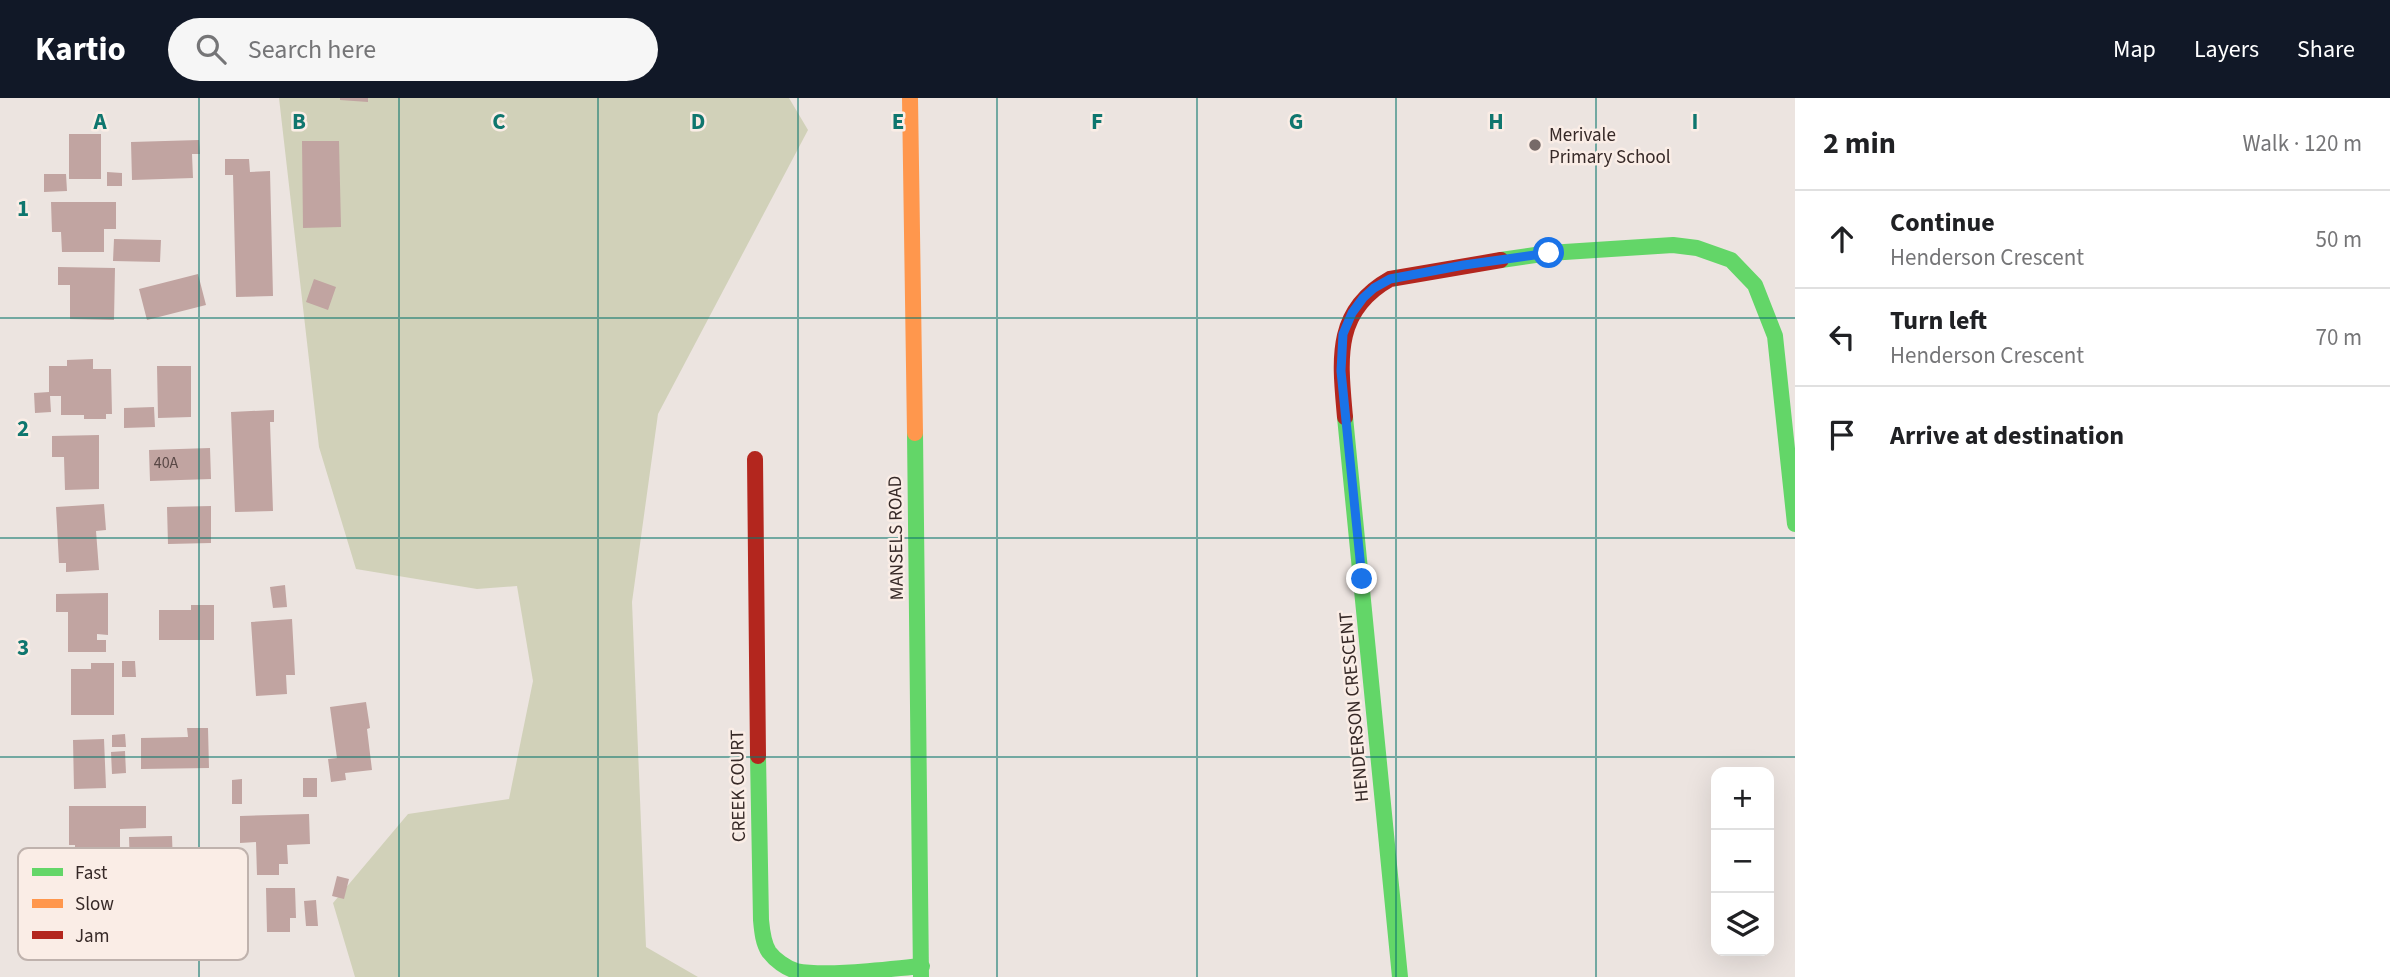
<!DOCTYPE html>
<meta charset="utf-8">
<style>
:root{--surface:#fff;--page:#f6f6f6;--text:#202124;--muted:#757577;--line:#e0e0e0;--accent:#111827}
body{margin:0;font-family:"Source Sans 3",sans-serif;background:var(--page);color:var(--text)}
.controls{position:absolute;right:21px;bottom:21px;display:grid;overflow:hidden;border-radius:14px;box-shadow:0 7px 28px #0002}
.controls button{width:63px;height:63px;display:grid;place-items:center;padding:0;border:0;border-bottom:2px solid var(--line);background:var(--surface);color:var(--text);font:35px sans-serif}
.stop{position:absolute;width:21px;height:21px;margin:-16px;border:5px solid #1a73e8;border-radius:50%;background:#fff}
.stop.end{background:#1a73e8;border-color:#fff;box-shadow:0 2px 7px #0008}
.list{margin:0;padding:0;list-style:none}
h2{display:flex;justify-content:space-between;align-items:center;height:91px;margin:0;padding:0 28px;font-size:30px}
h2 small{font-size:23px;font-weight:400;color:var(--muted)}
.list li{display:grid;grid-template-columns:46px 1fr auto;gap:21px;align-items:center;box-sizing:border-box;height:98px;padding:0 28px;border-top:2px solid var(--line)}
.list b{display:block;font-size:26px;white-space:nowrap}
.list p{margin:0;font-size:23px;white-space:nowrap;color:var(--muted)}
.list em{font-size:23px;font-style:normal;color:var(--muted)}
.icon{flex:none;width:38px;height:38px;fill:none;stroke:currentColor;stroke-width:2;stroke-linecap:round;stroke-linejoin:round}
.map{position:relative;flex:none;width:1795px;height:879px;overflow:hidden}
header{display:flex;align-items:center;gap:42px;box-sizing:border-box;height:98px;padding:0 35px;background:var(--accent);color:#fff}
header strong{font-size:33px}
nav{display:flex;gap:38px;margin-inline-start:auto;font-size:24px}
.search{width:490px;height:63px;background:var(--page);display:flex;align-items:center;gap:18px;box-sizing:border-box;padding:0 24px;border-radius:38px;color:var(--muted);font-size:26px}
main{display:flex}
aside{flex:1;background:var(--surface)}
.map>svg:first-child{display:block}
.green{fill:#d1d1b9}
.building{fill:#c1a4a1}
.lines{fill:none;stroke-linecap:round;stroke-linejoin:round}
.fast{stroke:#63d668;stroke-width:16}
.slow{stroke:#ff974d;stroke-width:16}
.jam{stroke:#b3261e;stroke-width:16}
.route{stroke:#1a73e8;stroke-width:9}
.grid{fill:none;stroke:#0f766e;stroke-width:2;stroke-opacity:0.55}
.poi-dot{fill:#766a68;stroke:#faede6;stroke-width:2.5}
.labels{text-anchor:middle;stroke-width:5;stroke-linejoin:round;paint-order:stroke}
.number-label{font-size:16px;fill:#594846}
.poi-label{font-size:19px;fill:#362927;stroke:#faede6;text-anchor:start}
.street-label{font-size:19px;fill:#362927;stroke:#faede6}
.key{fill:#faede6;stroke:#bfb2ad;stroke-width:2}
.key-label{font-size:19px;fill:#362927}
.grid-label{font-size:23px;text-anchor:middle;font-weight:bold;fill:#0f766e;stroke:#faede6;stroke-width:5;stroke-linejoin:round;paint-order:stroke}
</style>
<header>
<strong>Kartio</strong>
<div class="search"><svg class="icon" aria-label="search" viewBox="0 0 24 24"><circle cx="10" cy="10" r="6"/><path d="M15 15l6 6"/></svg>Search here</div>
<nav><a>Map</a><a>Layers</a><a>Share</a></nav>
</header>
<main>
<div class="map">
<svg width="1795" height="879" viewBox="0 0 1795 879">
<rect width="100%" height="100%" fill="#ece4e0"/>
<path class="green" d="M279,0H789L808,32L658,316L632,504L646,849L698,879H355L333,805L408,716L509,701L533,583L517,488L477,491L356,471L319,349Z"/>
<path class="building" d="M340,0H368V4L340,2Z
M69,36H101V81H69Z
M199,42L200,56H192L193,80L132,82L131,44Z
M302,43H339L341,129L303,130Z
M225,61H249L250,74L270,73L273,198L236,199L233,77H225Z
M107,74L122,75V88H107Z
M44,76H66L67,93L44,94Z
M51,104H116V131H104V154H62L61,134H52Z
M114,141L161,142L160,164L113,163Z
M58,169L115,170L114,222L70,221V187H58Z
M198,176L206,207L147,222L139,191Z
M314,181L336,189L328,212L306,204Z
M93,261V271H111L112,316H106V321H84V317H61V298H50L51,314L35,315L34,295L49,294V268H67V262Z
M157,268H191V319L158,320Z
M154,309L155,329L124,330V310Z
M274,312V324H270L273,413L235,414L231,314Z
M99,337V391L65,392L64,359H52V338Z
M210,350L211,381L150,383L149,352Z
M104,406L106,432L96,433L99,472L66,474V465H59L56,409Z
M211,408V445L168,446L167,409Z
M285,487L287,509L273,510L270,489Z
M108,495V537L97,536V542H106V554H68V514H56V496Z
M191,507H214V542H159V512H191Z
M292,521L295,577H286L287,596L256,598L251,524Z
M122,563H135L136,579H122Z
M91,565H114V617H71V571H91Z
M366,604L370,630L367,631L372,672L345,675L346,682L331,684L328,661L337,660L330,609Z
M187,630H208L209,670L141,671V640L188,639Z
M125,636L126,649H112V637Z
M104,641L106,690L74,691L73,642Z
M125,653L126,675L112,676L111,654Z
M303,680H317V699H303Z
M242,681V706H232V682Z
M69,708H146V730L120,731V750H100V768H75V747H69Z
M309,716L310,746L287,747L288,766H279V777H257L256,744L240,745V718Z
M172,738L173,769L130,770L129,739Z
M337,778L349,781L344,801L332,798Z
M266,790H295L296,820H290V834H267Z
M316,802L318,828H306L304,803Z"/>
<g class="lines">
<path class="fast" d="M1501,162L1549,155L1673,147L1697,150L1731,162L1755,187L1775,238L1795,426
M1345,319L1400,879
M915,335L921,879
M758,658L761,822C762,833 763,845 769,854C775,862 786,870 796,873C828,879 887,871 922,868"/>
<path class="slow" d="M910,0L915,335"/>
<path class="jam" d="M1345,319C1340,262 1333,213 1390,181L1501,162
M755,361L758,658"/>
</g>
<g class="lines">
<path class="route" d="M1362,481L1341,273L1343,236L1352,215L1363,200L1374,190L1390,181L1464,167L1549,155"/>
</g>
<path class="grid" d="M199,0V879M399,0V879M598,0V879M798,0V879M997,0V879M1197,0V879M1396,0V879M1596,0V879M0,220H1795M0,440H1795M0,659H1795"/>
<circle class="poi-dot" cx="1535" cy="47" r="7"/>
<g class="labels">
<g class="number-label">
<text x="166" y="370">40A</text>
</g>
<g class="poi-label">
<text x="1549" y="43">Merivale<tspan x="1549" dy="22">Primary School</tspan></text>
</g>
<g class="street-label">
<text transform="translate(895 440) rotate(-91)" y="7">MANSELS ROAD</text>
<text transform="translate(1353 609) rotate(-95)" y="7">HENDERSON CRESCENT</text>
<text transform="translate(737 688) rotate(-91)" y="7">CREEK COURT</text>
</g>
</g>
<rect x="18" y="750" width="230" height="112" rx="10" class="key"/>
<rect x="32" y="770" width="31" height="8" fill="#63d668"/>
<rect x="32" y="801" width="31" height="9" fill="#ff974d"/>
<rect x="32" y="833" width="31" height="8" fill="#b3261e"/>
<g class="key-label">
<text x="75" y="781">Fast</text>
<text x="75" y="812">Slow</text>
<text x="75" y="844">Jam</text>
</g>
<g class="grid-label">
<text x="100" y="31">A</text>
<text x="299" y="31">B</text>
<text x="499" y="31">C</text>
<text x="698" y="31">D</text>
<text x="898" y="31">E</text>
<text x="1097" y="31">F</text>
<text x="1296" y="31">G</text>
<text x="1496" y="31">H</text>
<text x="1695" y="31">I</text>
<text x="23" y="118">1</text>
<text x="23" y="338">2</text>
<text x="23" y="557">3</text>
</g>
</svg>
<div class="controls">
<button>+</button>
<button>−</button>
<button><svg class="icon" aria-label="layers" viewBox="0 0 24 24"><path d="M12 4l9 5-9 5-9-5zM3 14l9 5 9-5"/></svg></button>
</div>
<div class="stop" style="left:1549px;top:155px"></div>
<div class="stop end" style="left:1362px;top:481px"></div>
</div>
<aside>
<h2>2 min<small>Walk · 120 m</small></h2>
<ul class="list">
<li><svg class="icon" aria-label="ahead" viewBox="0 0 24 24"><path d="M12 20V5M6 11l6-6 6 6"/></svg><div><b>Continue</b><p>Henderson Crescent</p></div><em>50 m</em></li>
<li><svg class="icon" aria-label="left" viewBox="0 0 24 24"><path d="M17 20v-9H6M10 6l-5 5 5 5"/></svg><div><b>Turn left</b><p>Henderson Crescent</p></div><em>70 m</em></li>
<li><svg class="icon" aria-label="arrive" viewBox="0 0 24 24"><path d="M6 21V4h12l-3 4 3 4H6"/></svg><div><b>Arrive at destination</b></div></li>
</ul>
</aside>
</main>
